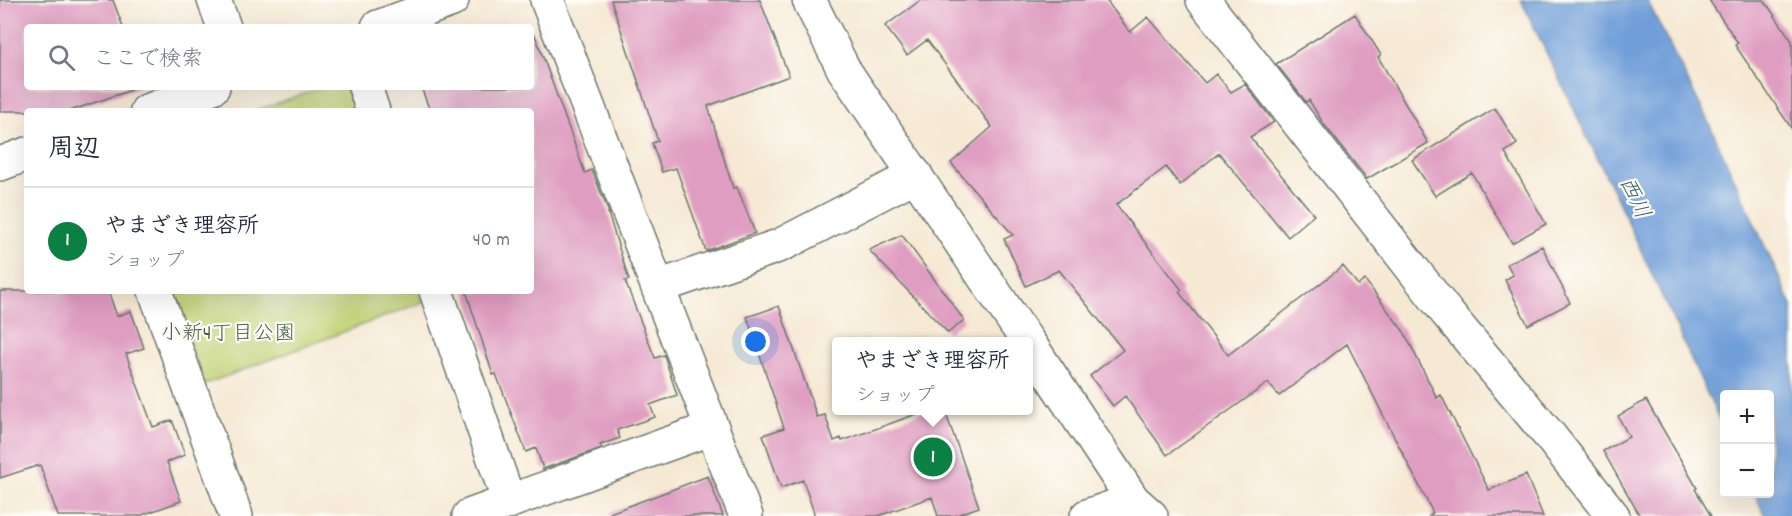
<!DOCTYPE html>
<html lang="ja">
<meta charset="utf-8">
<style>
:root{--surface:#fff;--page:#f6f6f7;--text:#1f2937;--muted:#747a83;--line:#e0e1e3;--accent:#0b8043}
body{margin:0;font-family:Dekko,"Klee One",sans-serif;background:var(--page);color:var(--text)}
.controls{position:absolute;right:18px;bottom:18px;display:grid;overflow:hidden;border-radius:6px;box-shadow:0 6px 24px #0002}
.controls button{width:54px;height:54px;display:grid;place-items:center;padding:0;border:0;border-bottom:2px solid var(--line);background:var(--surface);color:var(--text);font:30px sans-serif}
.you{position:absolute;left:756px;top:342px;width:21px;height:21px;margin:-15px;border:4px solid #fff;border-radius:50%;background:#1a73e8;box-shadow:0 0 0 9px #1a73e833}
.badge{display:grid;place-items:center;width:39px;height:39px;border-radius:50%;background:var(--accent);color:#fff;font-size:20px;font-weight:700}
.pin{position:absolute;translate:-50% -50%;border:3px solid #fff;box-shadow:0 2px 6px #0006}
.popup{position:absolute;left:832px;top:337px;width:201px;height:78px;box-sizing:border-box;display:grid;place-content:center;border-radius:6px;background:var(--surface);filter:drop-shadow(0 2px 4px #0005);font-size:20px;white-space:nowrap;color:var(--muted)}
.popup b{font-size:22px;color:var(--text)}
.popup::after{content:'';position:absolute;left:50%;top:100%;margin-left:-12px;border:12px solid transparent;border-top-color:var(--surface)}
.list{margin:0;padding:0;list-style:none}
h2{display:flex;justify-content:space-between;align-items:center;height:78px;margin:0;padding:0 24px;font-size:26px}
h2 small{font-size:20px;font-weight:400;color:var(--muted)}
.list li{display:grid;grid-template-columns:39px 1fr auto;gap:18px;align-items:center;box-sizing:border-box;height:108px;padding:0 24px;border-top:2px solid var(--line)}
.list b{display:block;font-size:22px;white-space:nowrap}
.list p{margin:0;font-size:20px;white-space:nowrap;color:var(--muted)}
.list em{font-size:20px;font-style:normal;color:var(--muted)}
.icon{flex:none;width:33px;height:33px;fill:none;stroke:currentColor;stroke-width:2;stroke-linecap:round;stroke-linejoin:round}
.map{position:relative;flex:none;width:1792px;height:516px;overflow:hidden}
.search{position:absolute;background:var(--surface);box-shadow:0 6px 24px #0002;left:24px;top:24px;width:510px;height:66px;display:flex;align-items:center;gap:15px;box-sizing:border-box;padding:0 21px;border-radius:6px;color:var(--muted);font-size:22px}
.panel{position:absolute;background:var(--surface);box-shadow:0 6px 24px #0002;left:24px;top:108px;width:510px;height:186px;border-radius:6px}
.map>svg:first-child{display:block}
.green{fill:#c0d072;stroke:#708653;stroke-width:1.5}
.water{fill:#6f9ed8;stroke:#476e86;stroke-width:1.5}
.building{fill:#df9dc1}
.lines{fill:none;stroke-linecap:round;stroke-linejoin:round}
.minor-casing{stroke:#6a796c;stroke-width:36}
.minor{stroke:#fff;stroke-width:33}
.labels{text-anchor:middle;stroke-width:4.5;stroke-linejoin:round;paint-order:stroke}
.park-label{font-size:21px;fill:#476244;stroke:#fdfcf7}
.water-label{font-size:22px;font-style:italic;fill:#3b5f6d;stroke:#fdfcf7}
</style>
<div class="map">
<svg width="1792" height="516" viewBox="0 0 1792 516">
<rect width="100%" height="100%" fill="#fdfcf7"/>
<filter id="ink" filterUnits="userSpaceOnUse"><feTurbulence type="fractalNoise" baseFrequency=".0167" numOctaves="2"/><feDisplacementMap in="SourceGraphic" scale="12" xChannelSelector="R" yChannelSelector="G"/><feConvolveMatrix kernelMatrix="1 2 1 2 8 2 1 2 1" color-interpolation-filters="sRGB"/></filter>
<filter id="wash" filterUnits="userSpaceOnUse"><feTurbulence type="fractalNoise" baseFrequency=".008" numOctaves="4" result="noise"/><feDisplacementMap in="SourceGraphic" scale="24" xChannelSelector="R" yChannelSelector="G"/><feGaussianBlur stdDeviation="1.35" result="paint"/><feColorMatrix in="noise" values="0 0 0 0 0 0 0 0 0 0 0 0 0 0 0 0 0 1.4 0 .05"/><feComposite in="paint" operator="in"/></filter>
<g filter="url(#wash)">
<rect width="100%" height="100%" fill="#f6e9d4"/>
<path class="green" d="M324,87L348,88L356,111H254Z
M171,291H419L423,302L203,385Z"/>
<path class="water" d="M1521,0H1647L1707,119L1792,306V516H1765L1755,494H1770V394H1724V430L1619,203Z"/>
<g id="blocks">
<path class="building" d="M0,0H113L123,27H27V87H140L70,111H0Z
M611,0H760L789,76L708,106L733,188L737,187L755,233L706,251L676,168L662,172L652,143L658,141Z
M921,0H1106L1130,32L1148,17L1205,83L1216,74L1231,92L1245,84L1274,122L1250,137L1314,215L1288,237L1219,153L1180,185L1166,167L1116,205L1182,290L1179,292L1228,355L1343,266L1358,285L1365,280L1404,332L1437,398L1441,395L1489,490L1526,475L1543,516H1429L1433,513L1347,344L1279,396L1268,383L1167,455L1125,396L1113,406L1090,376L1123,350L1059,270L1026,286L1004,239L1013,235L951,163L992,127L927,40L907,55L885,26Z
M1709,0H1764L1792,41V129L1735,45L1738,43Z
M1355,14L1381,55L1378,57L1428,143L1367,179L1323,123L1309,100L1306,102L1276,64Z
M531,29L533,35H535L585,173L592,170L609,213H608L629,280L625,281L655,358L664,355L677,395L650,405L655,417L617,430L620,438L600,445L602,448L543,469L536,448L526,452L496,374L493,375L466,291H531V111H430L421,87H531Z
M1495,108L1517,144L1505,152L1546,224L1512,243L1472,173L1435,196L1412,160Z
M902,235L964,320L948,333L869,250Z
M1542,246L1570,303L1528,325L1505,280L1513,275L1507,264Z
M0,291H108L117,316L131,311L144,348L126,354L153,427L172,420L185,455L167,462L181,501L139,516H58L40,465L0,478Z
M779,306L817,417L825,415L834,441L841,438L842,441L925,411H945L979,507L954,516H938L932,497L878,516H815L803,480L781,488L763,435L784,428L747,317Z
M1646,400L1697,488L1695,489L1711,516H1640L1603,451L1629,437L1618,416Z
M708,476L723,516H610V513Z"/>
</g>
</g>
<g filter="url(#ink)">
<use href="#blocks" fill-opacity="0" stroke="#6a796c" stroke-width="1.5"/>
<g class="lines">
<g class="minor-casing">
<path id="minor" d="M214,0L224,27
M547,0L746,516
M809,0L844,70L1028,342
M1203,0L1447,313L1549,435L1613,516
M378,27L452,0
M365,87L373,111
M147,111L213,87
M0,164L27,154
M658,287L781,245L916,175
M155,291L236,516
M436,291L509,502
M1029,343L1133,500L1151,516
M469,516L712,428
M1087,516L1133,500"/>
</g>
<use href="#minor" class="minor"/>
</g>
</g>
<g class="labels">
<g class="park-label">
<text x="228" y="339">小新4丁目公園</text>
</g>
<g class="water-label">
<text transform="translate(1636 197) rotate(64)" y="8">西川</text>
</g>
</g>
</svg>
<div class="controls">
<button>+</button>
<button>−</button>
</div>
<div class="you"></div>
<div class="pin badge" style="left:933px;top:457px">1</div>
<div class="popup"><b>やまざき理容所</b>ショップ</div>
<div class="search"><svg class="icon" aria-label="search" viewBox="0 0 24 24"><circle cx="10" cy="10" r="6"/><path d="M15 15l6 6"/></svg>ここで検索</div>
<section class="panel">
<h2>周辺<small></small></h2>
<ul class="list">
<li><span class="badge">1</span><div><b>やまざき理容所</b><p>ショップ</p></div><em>40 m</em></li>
</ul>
</section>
</div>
